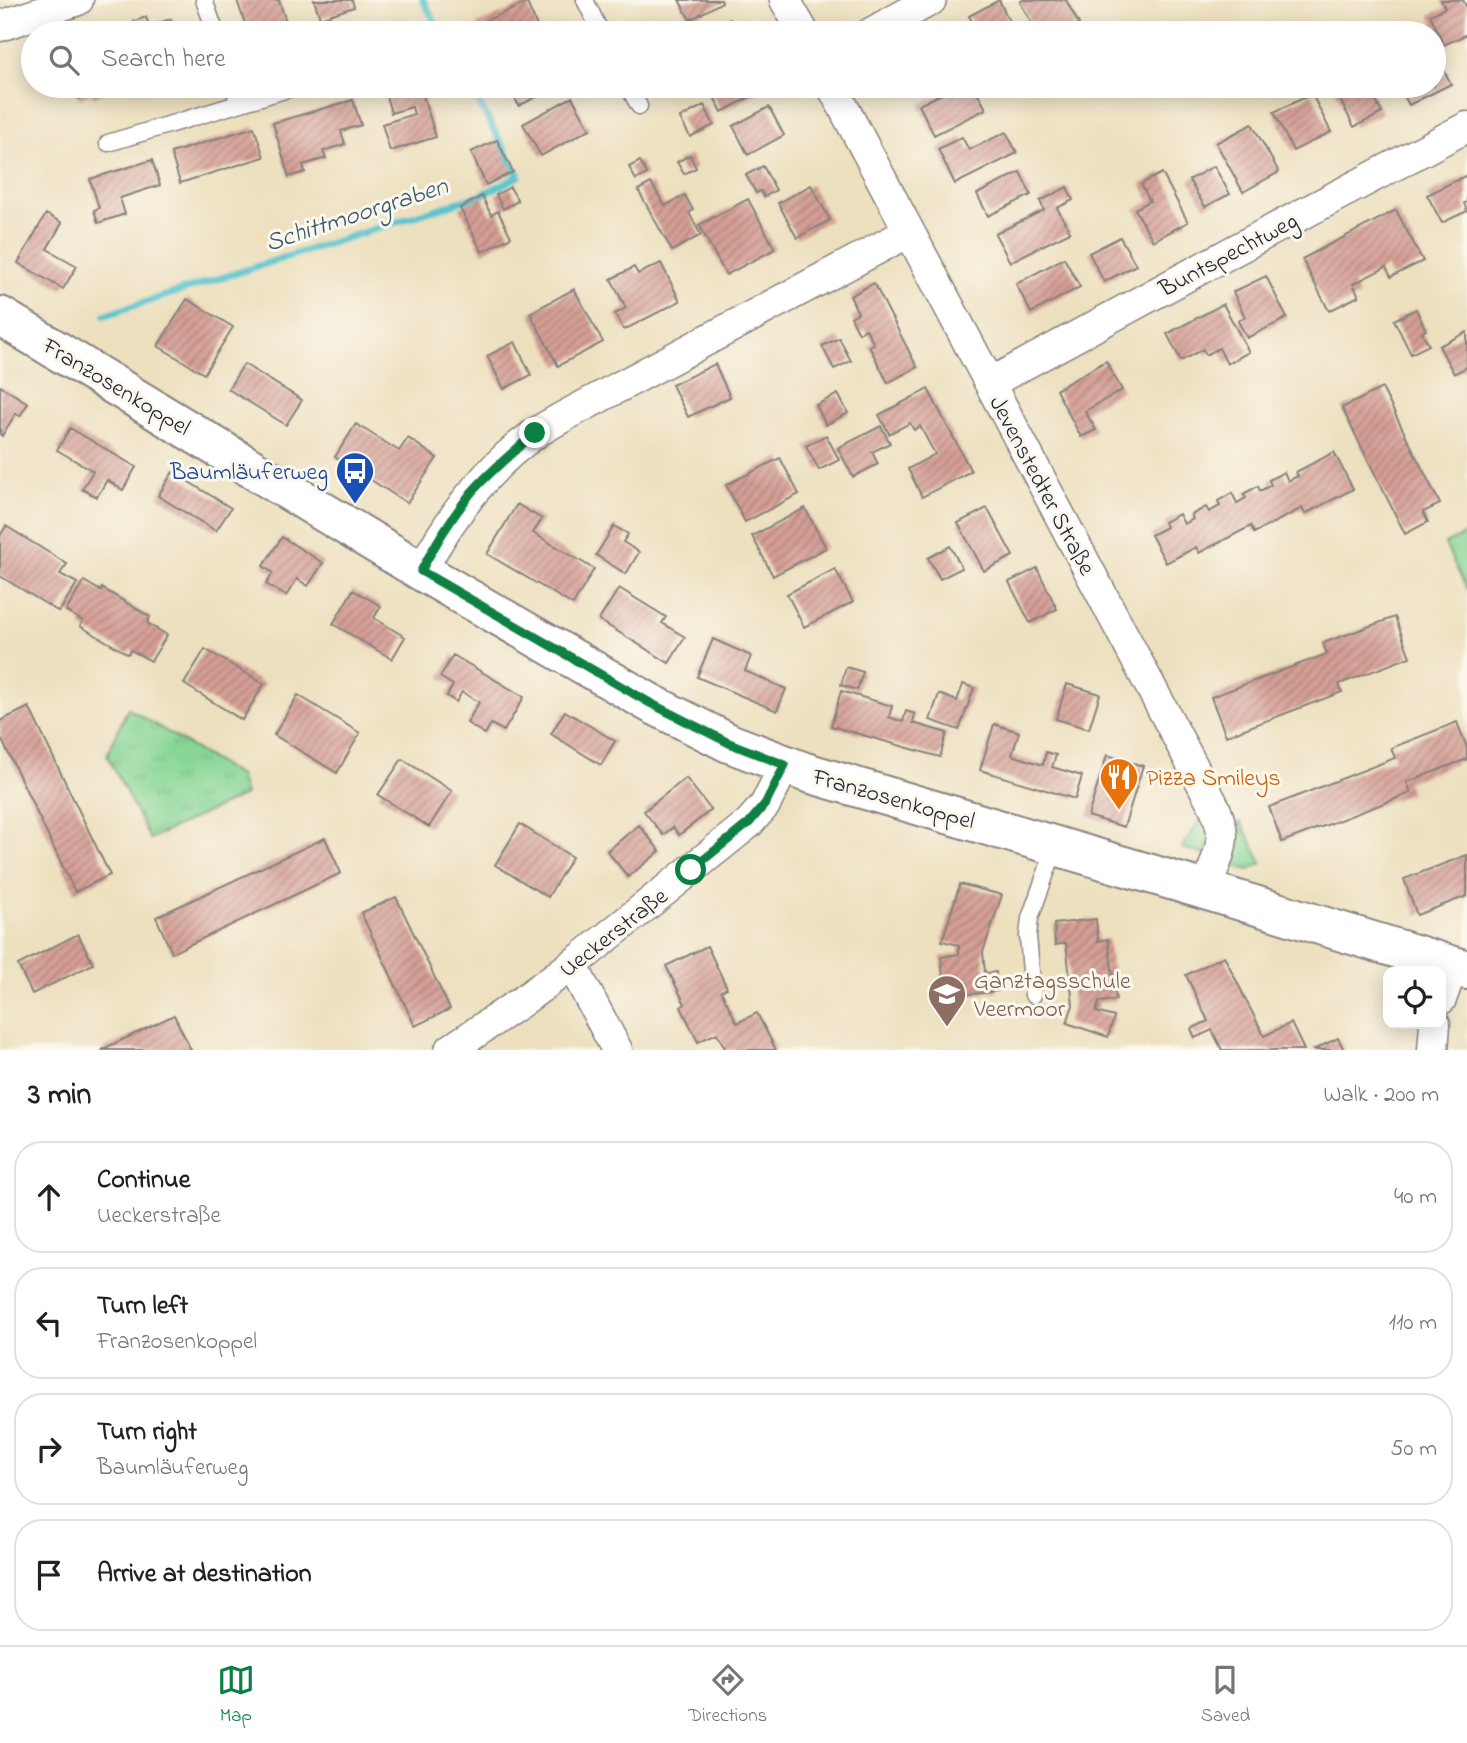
<!DOCTYPE html>
<meta charset="utf-8">
<style>
:root{--surface:#fff;--page:#f2f2f2;--text:#202124;--muted:#757577;--line:#e0e0e0;--accent:#0b8043}
body{margin:0;font-family:"Indie Flower",sans-serif;background:var(--page);color:var(--text)}
.controls{position:absolute;right:21px;bottom:21px;display:grid;overflow:hidden;border-radius:14px;box-shadow:0 4px 18px #0003}
.controls button{width:63px;height:63px;display:grid;place-items:center;padding:0;border:0;border-bottom:2px solid var(--line);background:var(--surface);color:var(--text);font:35px sans-serif}
.stop{position:absolute;width:21px;height:21px;margin:-16px;border:5px solid #0b8043;border-radius:50%;background:#fff}
.stop.end{background:#0b8043;border-color:#fff;box-shadow:0 2px 7px #0008}
.list{margin:0;padding:0;list-style:none}
h2{display:flex;justify-content:space-between;align-items:center;height:91px;margin:0;padding:0 28px;font-size:30px}
h2 small{font-size:23px;font-weight:400;color:var(--muted)}
.list li{display:grid;grid-template-columns:46px 1fr auto;gap:21px;align-items:center;box-sizing:border-box;height:112px;margin:0 14px 14px;padding:0 14px;border:2px solid var(--line);border-radius:28px}
.list b{display:block;font-size:26px;white-space:nowrap}
.list p{margin:0;font-size:23px;white-space:nowrap;color:var(--muted)}
.list em{font-size:23px;font-style:normal;color:var(--muted)}
.icon{flex:none;width:38px;height:38px;fill:none;stroke:currentColor;stroke-width:2;stroke-linecap:round;stroke-linejoin:round}
.map{position:relative;flex:none;width:1467px;height:1050px;overflow:hidden}
.search{position:absolute;background:var(--surface);box-shadow:0 4px 18px #0003;left:21px;right:21px;top:21px;height:77px;display:flex;align-items:center;gap:18px;box-sizing:border-box;padding:0 24px;border-radius:38px;color:var(--muted);font-size:26px}
.sheet{height:595px;background:var(--surface)}
nav{display:flex;justify-content:space-around;align-items:center;box-sizing:border-box;height:98px;border-top:2px solid var(--line);background:var(--surface);font-size:19px;color:var(--muted)}
nav a{display:grid;justify-items:center;gap:4px}
nav .on{color:var(--accent)}
.map>svg:first-child{display:block}
.grass{fill:url(#grass-tufts);stroke:#547c68;stroke-width:2}
.pitch{fill:#87d695;stroke:#547c68;stroke-width:2}
.lines{fill:none;stroke-linecap:round;stroke-linejoin:round}
.stream{stroke:#57c3ce;stroke-width:7}
.building{fill:url(#building-hatch)}
.lane-casing{stroke:#88817d;stroke-width:19}
.street-casing{stroke:#88817d;stroke-width:33}
.secondary-casing{stroke:#88817d;stroke-width:42}
.lane{stroke:#fff;stroke-width:16}
.street{stroke:#fff;stroke-width:30}
.secondary{stroke:#fff;stroke-width:38}
.route{stroke:#0b8043;stroke-width:9}
.labels{text-anchor:middle;stroke-width:6;stroke-linejoin:round;paint-order:stroke}
.street-label{font-size:24px;fill:#22223b;stroke:#fbf7ec}
.transit-label{font-size:24px;fill:#164399;stroke:#fbf7ec;text-anchor:end}
.food-label{font-size:24px;fill:#c56008;stroke:#fbf7ec;text-anchor:start}
.education-label{font-size:24px;fill:#785e54;stroke:#fbf7ec;text-anchor:start}
.water-label{font-size:26px;font-style:italic;fill:#355a6e;stroke:#fbf7ec}
</style>
<div class="map">
<svg width="1467" height="1050" viewBox="0 0 1467 1050">
<defs>
<pattern id="grass-tufts" width="24" height="20" patternUnits="userSpaceOnUse" patternTransform="scale(1.75)"><rect width="24" height="20" fill="#87d695"/><path d="M3 7l-1-3M5 7V3M7 7l1-3M15 17l-1-3M17 17v-4M19 17l1-3" fill="none" stroke="#74b781"/></pattern>
<pattern id="building-hatch" width="6" height="6" patternUnits="userSpaceOnUse" patternTransform="scale(1.75)"><rect width="6" height="6" fill="#d59f95"/><path d="M-1 1l2-2M0 6l6-6M5 7l2-2" fill="none" stroke="#ac817b"/></pattern>
</defs>
<rect width="100%" height="100%" fill="#fbf7ec"/>
<filter id="ink" filterUnits="userSpaceOnUse"><feTurbulence type="fractalNoise" baseFrequency=".0143" numOctaves="2"/><feDisplacementMap in="SourceGraphic" scale="14" xChannelSelector="R" yChannelSelector="G"/><feConvolveMatrix kernelMatrix="1 2 1 2 8 2 1 2 1" color-interpolation-filters="sRGB"/></filter>
<filter id="wash" filterUnits="userSpaceOnUse"><feTurbulence type="fractalNoise" baseFrequency=".00686" numOctaves="4" result="noise"/><feDisplacementMap in="SourceGraphic" scale="28" xChannelSelector="R" yChannelSelector="G"/><feGaussianBlur stdDeviation="1.57" result="paint"/><feColorMatrix in="noise" values="0 0 0 0 0 0 0 0 0 0 0 0 0 0 0 0 0 1.4 0 .05"/><feComposite in="paint" operator="in"/></filter>
<g filter="url(#wash)">
<rect width="100%" height="100%" fill="#ede0bf"/>
<path class="grass" d="M128,708L239,776L245,795L150,839L107,755Z
M1206,812L1212,832L1204,855L1182,848Z
M1241,822L1262,863L1249,870L1231,865L1230,858L1235,825Z"/>
<path class="pitch" d="M1467,533V590L1445,544Z"/>
<g class="lines">
<path class="stream" d="M423,0L441,33
M105,315L481,195L519,176L470,86"/>
</g>
<g id="blocks">
<path class="building" d="M237,0H279L289,31L283,33H248Z
M314,0H352L354,7L320,18Z
M679,0H721L722,2L690,20Z
M999,0L1011,25L995,33H978L969,16Z
M1023,0H1066L1079,24L1062,33H1037L1020,2Z
M1441,0H1463L1467,8V34L1444,45L1430,15L1445,8Z
M527,3L540,33H481L477,24Z
M146,17L149,26L171,19L175,33H125L137,29L134,21Z
M730,19L738,33H703Z
M1434,51L1451,84L1409,105L1399,86H1434Z
M72,86H107L109,90L94,98L91,93L79,99Z
M389,86H420L436,137L390,151L382,124L414,114L412,107L391,113L386,96L392,94Z
M508,86H557L519,106Z
M708,86H766L767,88L722,112Z
M957,86H974L986,109L934,135L919,105Z
M1342,86H1368L1382,113L1354,127L1335,90Z
M1312,94L1331,132L1293,151L1274,112Z
M572,97L590,129L541,156L523,124Z
M353,100L361,125L341,131L345,144L323,151L326,158L303,165L305,172L289,177L273,123Z
M704,105L714,125L690,137L680,118Z
M769,107L784,135L748,155L733,126Z
M1252,124L1279,172L1243,192L1216,143Z
M254,127L264,157L180,183L171,153Z
M1006,132L1017,153L955,184L938,149L962,137L969,150Z
M497,140L513,172L486,185L471,152Z
M690,155L696,168L684,174L677,162Z
M152,160L160,185L120,198L125,214L98,223L94,210L99,208L90,179Z
M640,161L647,174L636,180L629,167Z
M763,166L776,190L764,197L761,191L756,193L746,175Z
M1214,166L1230,194L1205,207L1189,180Z
M1020,172L1031,195L988,216L977,194Z
M1162,173L1188,222L1153,241L1135,209L1150,201L1141,184Z
M1467,175V202L1464,203L1467,211L1442,223L1427,195Z
M651,183L665,206L685,195L693,210L689,213L701,235L672,251L638,190Z
M811,185L830,220L797,238L778,203Z
M510,187L518,201L503,209L496,195Z
M1067,187L1073,200L1057,208L1070,232L1010,262L995,234L1044,210L1040,201Z
M482,196L491,215L498,211L511,237L482,252L460,208Z
M748,199L775,249L726,275L699,225Z
M1396,210L1423,261L1391,277L1386,267L1353,284L1359,296L1329,311L1302,259Z
M46,214L62,223L47,249L77,266L63,289L18,263Z
M1120,237L1136,265L1104,282L1089,253Z
M1064,258L1080,287L1031,313L1016,284Z
M661,263L680,301L624,330L615,314L626,308L611,279L634,267L638,274Z
M1266,276L1287,318L1247,338L1238,321L1245,317L1233,292Z
M874,283L917,367L888,383L869,346L874,344L866,329L859,333L851,317L858,313L850,296Z
M574,289L603,342L558,366L530,313Z
M187,299L233,327L204,374L158,346Z
M1223,304L1249,352L1227,364L1219,348L1206,355L1203,349L1181,361L1167,334Z
M1416,309L1426,330L1422,332L1429,345L1411,354L1394,320Z
M1467,332V367L1454,374L1439,346Z
M839,338L851,361L834,369L822,346Z
M515,342L531,375L504,389L487,356Z
M1106,361L1122,390L1085,411L1096,430L1081,437L1056,390Z
M244,364L302,400L286,425L228,389Z
M715,364L730,397L688,417L672,385Z
M0,386L28,403L20,416L16,413L2,436L0,434Z
M1382,388L1440,504L1423,512L1428,522L1405,534L1342,408Z
M928,389L971,471L922,497L908,469L935,454L920,426L914,430L910,423L889,434L879,415Z
M838,394L848,413L826,425L816,405Z
M356,424L399,451L408,438L437,458L407,503L335,457Z
M881,426L890,443L872,452L878,464L853,477L838,448Z
M70,428L136,467L123,490L107,480L97,497L82,489L93,471L57,450Z
M826,435L839,460L819,470L806,446Z
M1334,452L1353,489L1305,514L1302,508L1254,533L1251,526L1199,553L1196,547L1166,563L1151,535L1166,527L1164,522L1179,514L1184,524L1193,519L1191,515L1206,507L1209,512L1220,506L1218,501L1232,493L1237,503L1246,498L1243,494L1258,486L1260,491L1271,485L1269,480L1284,472L1288,481L1298,476L1296,472Z
M780,458L799,494L745,522L726,485Z
M173,472L231,508L216,531L158,496Z
M517,504L542,519L533,533L594,569L573,605L487,554Z
M805,508L826,548L773,576L752,536Z
M987,508L1013,556L984,571L958,523Z
M6,526L67,564L60,574L77,583L59,612L0,576V536Z
M614,526L628,534L623,542L639,552L626,574L596,555Z
M282,537L323,563L308,586L297,579L286,596L266,584L273,573L263,566Z
M950,546L962,568L940,579L928,558Z
M1037,568L1057,609L1030,623L1009,582Z
M835,569L853,602L804,627L787,594Z
M84,581L101,591L102,588L150,617L147,623L167,635L151,661L131,650L128,654L80,626L83,621L66,611Z
M619,588L666,617L662,623L685,637L669,663L599,620Z
M353,590L381,606L374,618L405,637L392,659L333,624Z
M1395,617L1410,657L1339,684L1342,692L1226,736L1211,697L1327,654L1323,643Z
M713,639L751,656L745,671L786,689L777,711L697,677Z
M205,649L264,684L242,720L184,684Z
M453,655L524,697L504,731L491,724L485,734L467,723L479,702L462,692L456,702L447,696L453,685L440,677Z
M846,667L863,672L857,690L841,685Z
M963,684L974,688L959,730L930,720L939,694L957,701Z
M1067,684L1100,694L1089,729L1056,719Z
M841,691L892,706L889,717L903,722L906,711L915,714L913,723L947,733L940,757L831,726Z
M298,695L360,733L337,773L274,735Z
M29,707L110,875L75,892L0,736V721Z
M565,711L615,741L601,765L551,734Z
M1457,722L1467,748V759L1407,782L1411,793L1282,842L1269,807L1395,758L1391,748Z
M994,724L1019,732L1012,755L1043,765L1046,752L1056,755L1052,767L1082,776L1075,799L980,770Z
M1107,755L1143,766L1124,827L1088,816Z
M402,759L452,791L429,827L378,795Z
M686,778L711,810L679,835L673,827L663,835L644,811Z
M520,824L572,857L548,897L495,865Z
M639,825L660,851L628,877L607,851Z
M325,838L341,873L172,953L156,917Z
M1467,855V896L1417,915L1404,879Z
M960,884L1002,895L983,952L985,973L996,972L997,991L956,996L954,976L943,977L941,957L959,954V945L942,941Z
M396,897L450,1009L415,1026L361,913Z
M1096,919L1098,941L1108,939L1116,1000L1099,1002L1096,1012L1114,1017L1108,1037L1067,1023L1073,1005L1066,943L1055,945L1054,924Z
M78,934L93,964L32,994L18,965Z
M707,946L727,988L721,991L737,1023L757,1013L776,1050H726L717,1033L698,1042L681,1007L685,1004L666,966Z
M1224,956L1264,1036L1291,1023L1304,1050H1222L1212,1030L1195,1038L1191,1029L1208,1021L1186,975Z
M174,1015L191,1050H101Z
M1338,1038L1344,1050H1313Z"/>
</g>
</g>
<g filter="url(#ink)">
<use href="#blocks" fill-opacity="0" stroke="#88817d" stroke-width="2"/>
<g class="lines">
<g class="lane-casing">
<path id="lane" d="M204,0L216,33
M585,0L601,33
M233,86L239,103
M628,86L639,106
M108,143L298,86
M1033,995L1028,936L1030,918L1056,845"/>
</g>
<g class="street-casing">
<path id="street" d="M785,0L804,33
M0,26L78,0
M871,33L931,0
M832,86L1215,808C1218,817 1222,825 1222,835C1222,853 1211,873 1205,890
M990,383L1261,236L1467,127
M421,571C449,519 487,467 536,433C548,425 561,418 574,411L909,232
M572,965L617,1050
M1441,999L1453,966
M450,1050L521,1002L581,958L749,823L765,805L785,765
M1433,1050L1435,1024"/>
</g>
<g class="secondary-casing">
<path id="secondary" d="M0,316L421,571L650,703L729,743L805,772L1205,890L1467,970"/>
</g>
<use href="#lane" class="lane"/>
<use href="#street" class="street"/>
<use href="#secondary" class="secondary"/>
</g>
</g>
<g class="lines" filter="url(#ink)">
<path class="route" d="M535,433C513,452 490,471 471,493C452,517 435,544 421,571L650,703L729,743L785,765L765,804L749,823L691,870"/>
</g>
<defs>
<g id="bus-pin" transform="scale(2.0125)"><path d="M0 17L-7.5 6A9.5 9.5 0 1 1 7.5 6Z" fill="#1a4fb4" stroke="#fbf7ec"/><path d="M-5-6H5V4H4V6H2V4H-2V6H-4V4H-5ZM-3.5-4V0h7V-4ZM-3.5 1.2v1.5H-2V1.2ZM2 1.2v1.5H3.5V1.2Z" fill="#fff"/></g>
<g id="restaurant-pin" transform="scale(2.0125)"><path d="M0 17L-7.5 6A9.5 9.5 0 1 1 7.5 6Z" fill="#e8710a" stroke="#fbf7ec"/><path d="M-5-6h1v4h1v-4h1v4h1v-4h1v5L-1.5 .5V6h-2V.5L-5-1ZM5-6V6H3V1.5H1.5Q1.5-4 5-6Z" fill="#fff"/></g>
<g id="school-pin" transform="scale(2.0125)"><path d="M0 17L-7.5 6A9.5 9.5 0 1 1 7.5 6Z" fill="#8d6e63" stroke="#fbf7ec"/><path d="M0-5L7-2L0 1L-7-2ZM-4 1L0 2.5L4 1V4Q0 6-4 4Z" fill="#fff"/></g>
</defs>
<g fill-rule="evenodd">
<use href="#bus-pin" x="355" y="471"/>
<use href="#restaurant-pin" x="1119" y="777"/>
<use href="#school-pin" x="947" y="994"/>
</g>
<g class="labels">
<g class="street-label">
<text transform="translate(1228 254) rotate(-28)" y="8">Buntspechtweg</text>
<text transform="translate(117 386) rotate(31)" y="8">Franzosenkoppel</text>
<text transform="translate(1043 485) rotate(62)" y="8">Jevenstedter Straße</text>
<text transform="translate(894 798) rotate(16)" y="8">Franzosenkoppel</text>
<text transform="translate(613 932) rotate(-38)" y="8">Ueckerstraße</text>
</g>
<g class="transit-label">
<text x="328" y="479">Baumläuferweg</text>
</g>
<g class="food-label">
<text x="1146" y="785">Pizza Smileys</text>
</g>
<g class="education-label">
<text x="974" y="988">Ganztagsschule<tspan x="974" dy="28">Veermoor</tspan></text>
</g>
<g class="water-label">
<text transform="translate(356 213) rotate(-18)" y="9">Schittmoorgraben</text>
</g>
</g>
</svg>
<div class="controls">
<button><svg class="icon" aria-label="locate" viewBox="0 0 24 24"><circle cx="12" cy="12" r="6"/><path d="M12 2v4M12 18v4M2 12h4M18 12h4"/></svg></button>
</div>
<div class="stop" style="left:691px;top:870px"></div>
<div class="stop end" style="left:535px;top:433px"></div>
<div class="search"><svg class="icon" aria-label="search" viewBox="0 0 24 24"><circle cx="10" cy="10" r="6"/><path d="M15 15l6 6"/></svg>Search here</div>
</div>
<section class="sheet">
<h2>3 min<small>Walk · 200 m</small></h2>
<ul class="list">
<li><svg class="icon" aria-label="ahead" viewBox="0 0 24 24"><path d="M12 20V5M6 11l6-6 6 6"/></svg><div><b>Continue</b><p>Ueckerstraße</p></div><em>40 m</em></li>
<li><svg class="icon" aria-label="left" viewBox="0 0 24 24"><path d="M17 20v-9H6M10 6l-5 5 5 5"/></svg><div><b>Turn left</b><p>Franzosenkoppel</p></div><em>110 m</em></li>
<li><svg class="icon" aria-label="right" viewBox="0 0 24 24"><path d="M7 20v-9h11M14 6l5 5-5 5"/></svg><div><b>Turn right</b><p>Baumläuferweg</p></div><em>50 m</em></li>
<li><svg class="icon" aria-label="arrive" viewBox="0 0 24 24"><path d="M6 21V4h12l-3 4 3 4H6"/></svg><div><b>Arrive at destination</b></div></li>
</ul>
</section>
<nav>
<a class="on"><svg class="icon" aria-label="map" viewBox="0 0 24 24"><path d="M3 6l6-2 6 2 6-2v14l-6 2-6-2-6 2zM9 4v14M15 6v14"/></svg>Map</a>
<a><svg class="icon" aria-label="directions" viewBox="0 0 24 24"><path d="M12 3l9 9-9 9-9-9zM9 14v-3h6M13 9l2 2-2 2"/></svg>Directions</a>
<a><svg class="icon" aria-label="saved" viewBox="0 0 24 24"><path d="M7 4h10v16l-5-4-5 4z"/></svg>Saved</a>
</nav>
